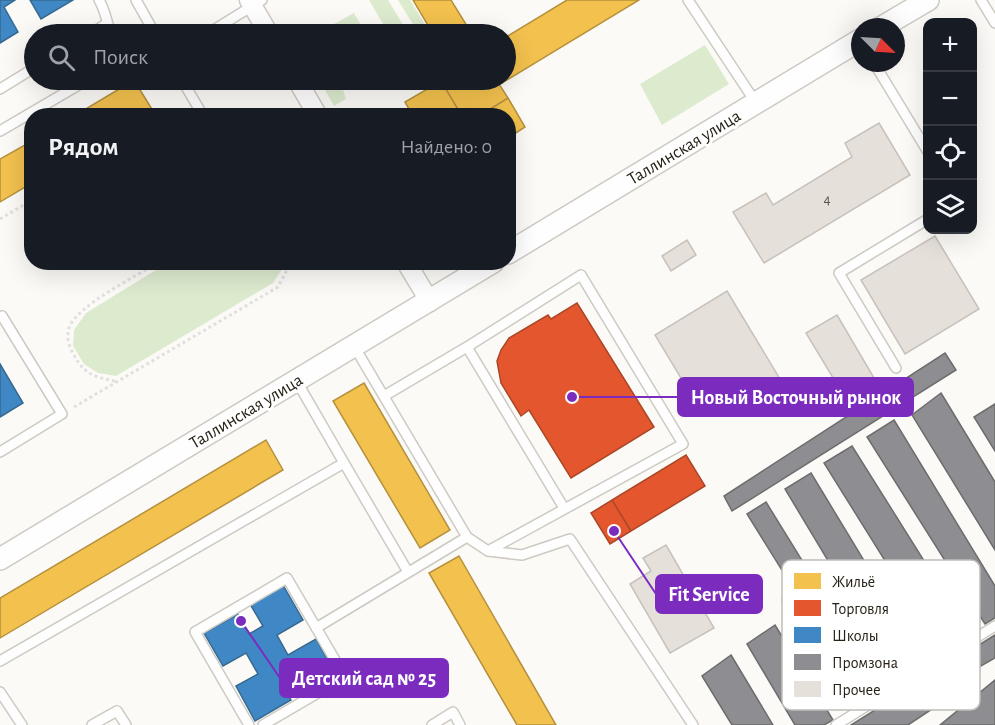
<!DOCTYPE html>
<html lang="ru">
<meta charset="utf-8">
<style>
:root{--surface:#171b24;--page:#20242c;--text:#f1f3f6;--muted:#9ea1a6;--line:#363941}
body{margin:0;font-family:"Alegreya Sans",sans-serif;background:var(--page);color:var(--text)}
.controls{position:absolute;right:18px;top:18px;display:grid;overflow:hidden;border-radius:12px;box-shadow:0 6px 24px #0002}
.controls button{width:54px;height:54px;display:grid;place-items:center;padding:0;border:0;border-bottom:2px solid var(--line);background:var(--surface);color:var(--text);font:30px sans-serif}
.compass{position:absolute;left:851px;top:18px;width:54px;height:54px;border-radius:50%;background:var(--surface);box-shadow:0 6px 24px #0002;rotate:114deg}
.list{margin:0;padding:0;list-style:none}
h2{display:flex;justify-content:space-between;align-items:center;height:78px;margin:0;padding:0 24px;font-size:26px}
h2 small{font-size:20px;font-weight:400;color:var(--muted)}
.icon{flex:none;width:33px;height:33px;fill:none;stroke:currentColor;stroke-width:2;stroke-linecap:round;stroke-linejoin:round}
.map{position:relative;flex:none;width:995px;height:725px;overflow:hidden}
.search{position:absolute;background:var(--surface);box-shadow:0 6px 24px #0002;left:24px;top:24px;width:492px;height:66px;display:flex;align-items:center;gap:15px;box-sizing:border-box;padding:0 21px;border-radius:33px;color:var(--muted);font-size:22px}
.panel{position:absolute;background:var(--surface);box-shadow:0 6px 24px #0002;left:24px;top:108px;width:492px;height:162px;border-radius:24px}
.map>svg:first-child{display:block}
.green{fill:#dceace}
.homes{fill:#f2c14e;stroke:#b5913e;stroke-width:1.5}
.shops{fill:#e4572e;stroke:#ab4727;stroke-width:1.5}
.schools{fill:#3f88c5;stroke:#386991;stroke-width:1.5}
.industry{fill:#8d8d92;stroke:#6e6d6d;stroke-width:1.5}
.building{fill:#e6e0db;stroke:#c7c1bc;stroke-width:1.5}
.lines{fill:none;stroke-linecap:round;stroke-linejoin:round}
.service-casing{stroke:#cdcac3;stroke-width:12}
.minor-casing{stroke:#cdcac3;stroke-width:21}
.tertiary-casing{stroke:#cdcac3;stroke-width:24}
.path{stroke:#e2e0df;stroke-width:3;stroke-dasharray:3 3;stroke-linecap:butt}
.service{stroke:#fffefe;stroke-width:9}
.minor{stroke:#fffefe;stroke-width:18}
.tertiary{stroke:#fffefe;stroke-width:21}
.labels{text-anchor:middle;stroke-width:6;stroke-linejoin:round;paint-order:stroke}
.number-label{font-size:15px;fill:#5a544b}
.street-label{font-size:18px;fill:#272217;stroke:#fff}
.key{fill:#fff;stroke:#bebdb9;stroke-width:1.5}
.key-label{font-size:16px;fill:#272217}
.leader{fill:none;stroke:#7b2cbf;stroke-width:2}
.callout-dot{fill:#7b2cbf;stroke:#fff;stroke-width:2}
.callout{fill:#7b2cbf;stroke:#7b2cbf;stroke-width:2}
.callout-label{font-size:20px;text-anchor:middle;font-weight:bold;fill:#fff}
</style>
<div class="map">
<svg width="995" height="725" viewBox="0 0 995 725">
<rect width="100%" height="100%" fill="#fcfaf7"/>
<path class="green" d="M369,0H388L405,28L393,34H389Z
M398,0H410L431,34H419Z
M354,13L366,34H341L334,24Z
M705,45L729,84L662,125L640,84Z
M327,80H340L346,99L334,106L321,83Z
M169,262H283L284,266L273,283L116,376L98,373L84,364L73,346L74,330L86,313Z"/>
<path class="homes" d="M413,0H451L472,34H433Z
M567,0H639L502,83L500,80H506V37Z
M134,80L153,111L144,116H74Z
M443,80H500L502,83L499,84L508,98L479,116H462L441,81Z
M441,81L462,116H413L405,102Z
M508,98L525,127L508,138V116H479Z
M32,141V183L0,202V159Z
M364,383L450,530L420,548L333,401Z
M266,440L283,470L0,638V598Z
M459,556L556,725H517L429,573Z"/>
<path class="shops" d="M577,303L654,427L571,478L529,410L521,416L501,383L497,361L501,350L509,338L548,315L551,319Z
M686,455L705,486L631,531L612,500Z
M612,500L631,531L610,544L591,513Z"/>
<path class="schools" d="M0,0H15L4,7L18,32L0,43Z
M30,0H73L41,19Z
M0,364L23,403L0,417Z
M283,585L303,620L277,635L288,655L316,639L336,675L304,694L293,675L281,682L291,700L255,721L236,686L258,674L246,653L223,666L204,633L238,614L249,634L263,626L250,604Z"/>
<path class="industry" d="M945,353L956,370L732,511L724,496Z
M941,393L995,482V550L912,415Z
M995,404V451L974,417Z
M894,420L995,586V618L985,624L867,437Z
M852,446L970,634L942,652L824,463Z
M811,473L926,663L899,679L785,489Z
M766,502L882,690L851,710L782,600L795,591L747,514Z
M775,625L833,720L824,725H795L747,644Z
M995,635V658L965,675L970,684L908,725H851Z
M731,655L773,725H732L702,676Z
M995,680V725H940Z"/>
<path class="building" d="M879,123L910,175L764,263L733,212L766,193L773,205L852,157L845,143Z
M935,236L979,309L905,354L861,280Z
M687,240L696,255L671,271L662,256Z
M727,291L783,384L752,403L737,378L696,403L655,335Z
M837,315L877,383L847,401L806,333Z
M666,545L714,628L670,653L630,584L651,571L643,558Z"/>
<g class="lines">
<g class="service-casing">
<path id="service" d="M99,0C106,11 106,23 112,34
M136,0L155,34
M688,0L756,103
M981,0L995,23
M90,34L106,24
M207,34L262,0
M874,63L928,152
M182,80L202,114
M0,89L34,68
M0,131L87,80
M0,317L2,316L62,414L0,452
M354,346L467,537L488,551L522,555L570,539L693,725
M467,347L564,508
M896,368L839,273L928,219
M384,396L467,347L581,275L683,444L488,551
M344,463L408,572
M316,628L467,537
M0,661L344,463L296,380
M0,692L22,725
M92,725L117,711L126,725
M249,725L195,632L287,578L345,677L263,725
M432,725L453,712L460,725
M836,725L995,626"/>
</g>
<g class="minor-casing">
<path id="minor" d="M249,0L269,34
M297,80L318,116
M406,262L430,302"/>
</g>
<g class="tertiary-casing">
<path id="tertiary" d="M882,27L928,0
M508,253L860,40
M0,559L493,262"/>
</g>
<path class="path" d="M172,116L183,109
M0,219L32,200
M115,381C94,377 84,374 74,355C69,347 66,337 69,328C76,306 138,275 159,262
M74,407L278,287L288,268V262"/>
<use href="#service" class="service"/>
<use href="#minor" class="minor"/>
<use href="#tertiary" class="tertiary"/>
</g>
<g class="labels">
<g class="number-label">
<text x="827" y="204">4</text>
</g>
<g class="street-label">
<text transform="translate(684 147) rotate(-31)" y="6">Таллинская улица</text>
<text transform="translate(246 411) rotate(-31)" y="6">Таллинская улица</text>
</g>
</g>
<rect x="782" y="560" width="198" height="150" rx="9" class="key"/>
<rect x="794" y="573" width="27" height="16" fill="#f2c14e"/>
<rect x="794" y="600" width="27" height="16" fill="#e4572e"/>
<rect x="794" y="627" width="27" height="16" fill="#3f88c5"/>
<rect x="794" y="654" width="27" height="16" fill="#8d8d92"/>
<rect x="794" y="681" width="27" height="16" fill="#e6e0db"/>
<g class="key-label">
<text x="832" y="587">Жильё</text>
<text x="832" y="614">Торговля</text>
<text x="832" y="641">Школы</text>
<text x="832" y="668">Промзона</text>
<text x="832" y="695">Прочее</text>
</g>
<path class="leader" d="M572 397L678 397M614 531L656 594M241 621L280 678"/>
<g class="callout-dot">
<circle cx="572" cy="397" r="6"/>
<circle cx="614" cy="531" r="6"/>
<circle cx="241" cy="621" r="6"/>
</g>
<g class="callout">
<rect x="678" y="378" width="235" height="38" rx="6"/>
<rect x="656" y="575" width="106" height="38" rx="6"/>
<rect x="280" y="659" width="168" height="38" rx="6"/>
</g>
<g class="callout-label">
<text x="796" y="404">Новый Восточный рынок</text>
<text x="709" y="601">Fit Service</text>
<text x="364" y="685">Детский сад № 25</text>
</g>
</svg>
<div class="controls">
<button>+</button>
<button>−</button>
<button><svg class="icon" aria-label="locate" viewBox="0 0 24 24"><circle cx="12" cy="12" r="6"/><path d="M12 2v4M12 18v4M2 12h4M18 12h4"/></svg></button>
<button><svg class="icon" aria-label="layers" viewBox="0 0 24 24"><path d="M12 4l9 5-9 5-9-5zM3 14l9 5 9-5"/></svg></button>
</div>
<svg class="compass" viewBox="-18 -18 36 36"><path d="M0-13l5 13h-10z" fill="#e53935"/><path d="M0 13l5-13h-10z" fill="#9ea1a6"/></svg>
<div class="search"><svg class="icon" aria-label="search" viewBox="0 0 24 24"><circle cx="10" cy="10" r="6"/><path d="M15 15l6 6"/></svg>Поиск</div>
<section class="panel">
<h2>Рядом<small>Найдено: 0</small></h2>
<ul class="list">
</ul>
</section>
</div>
